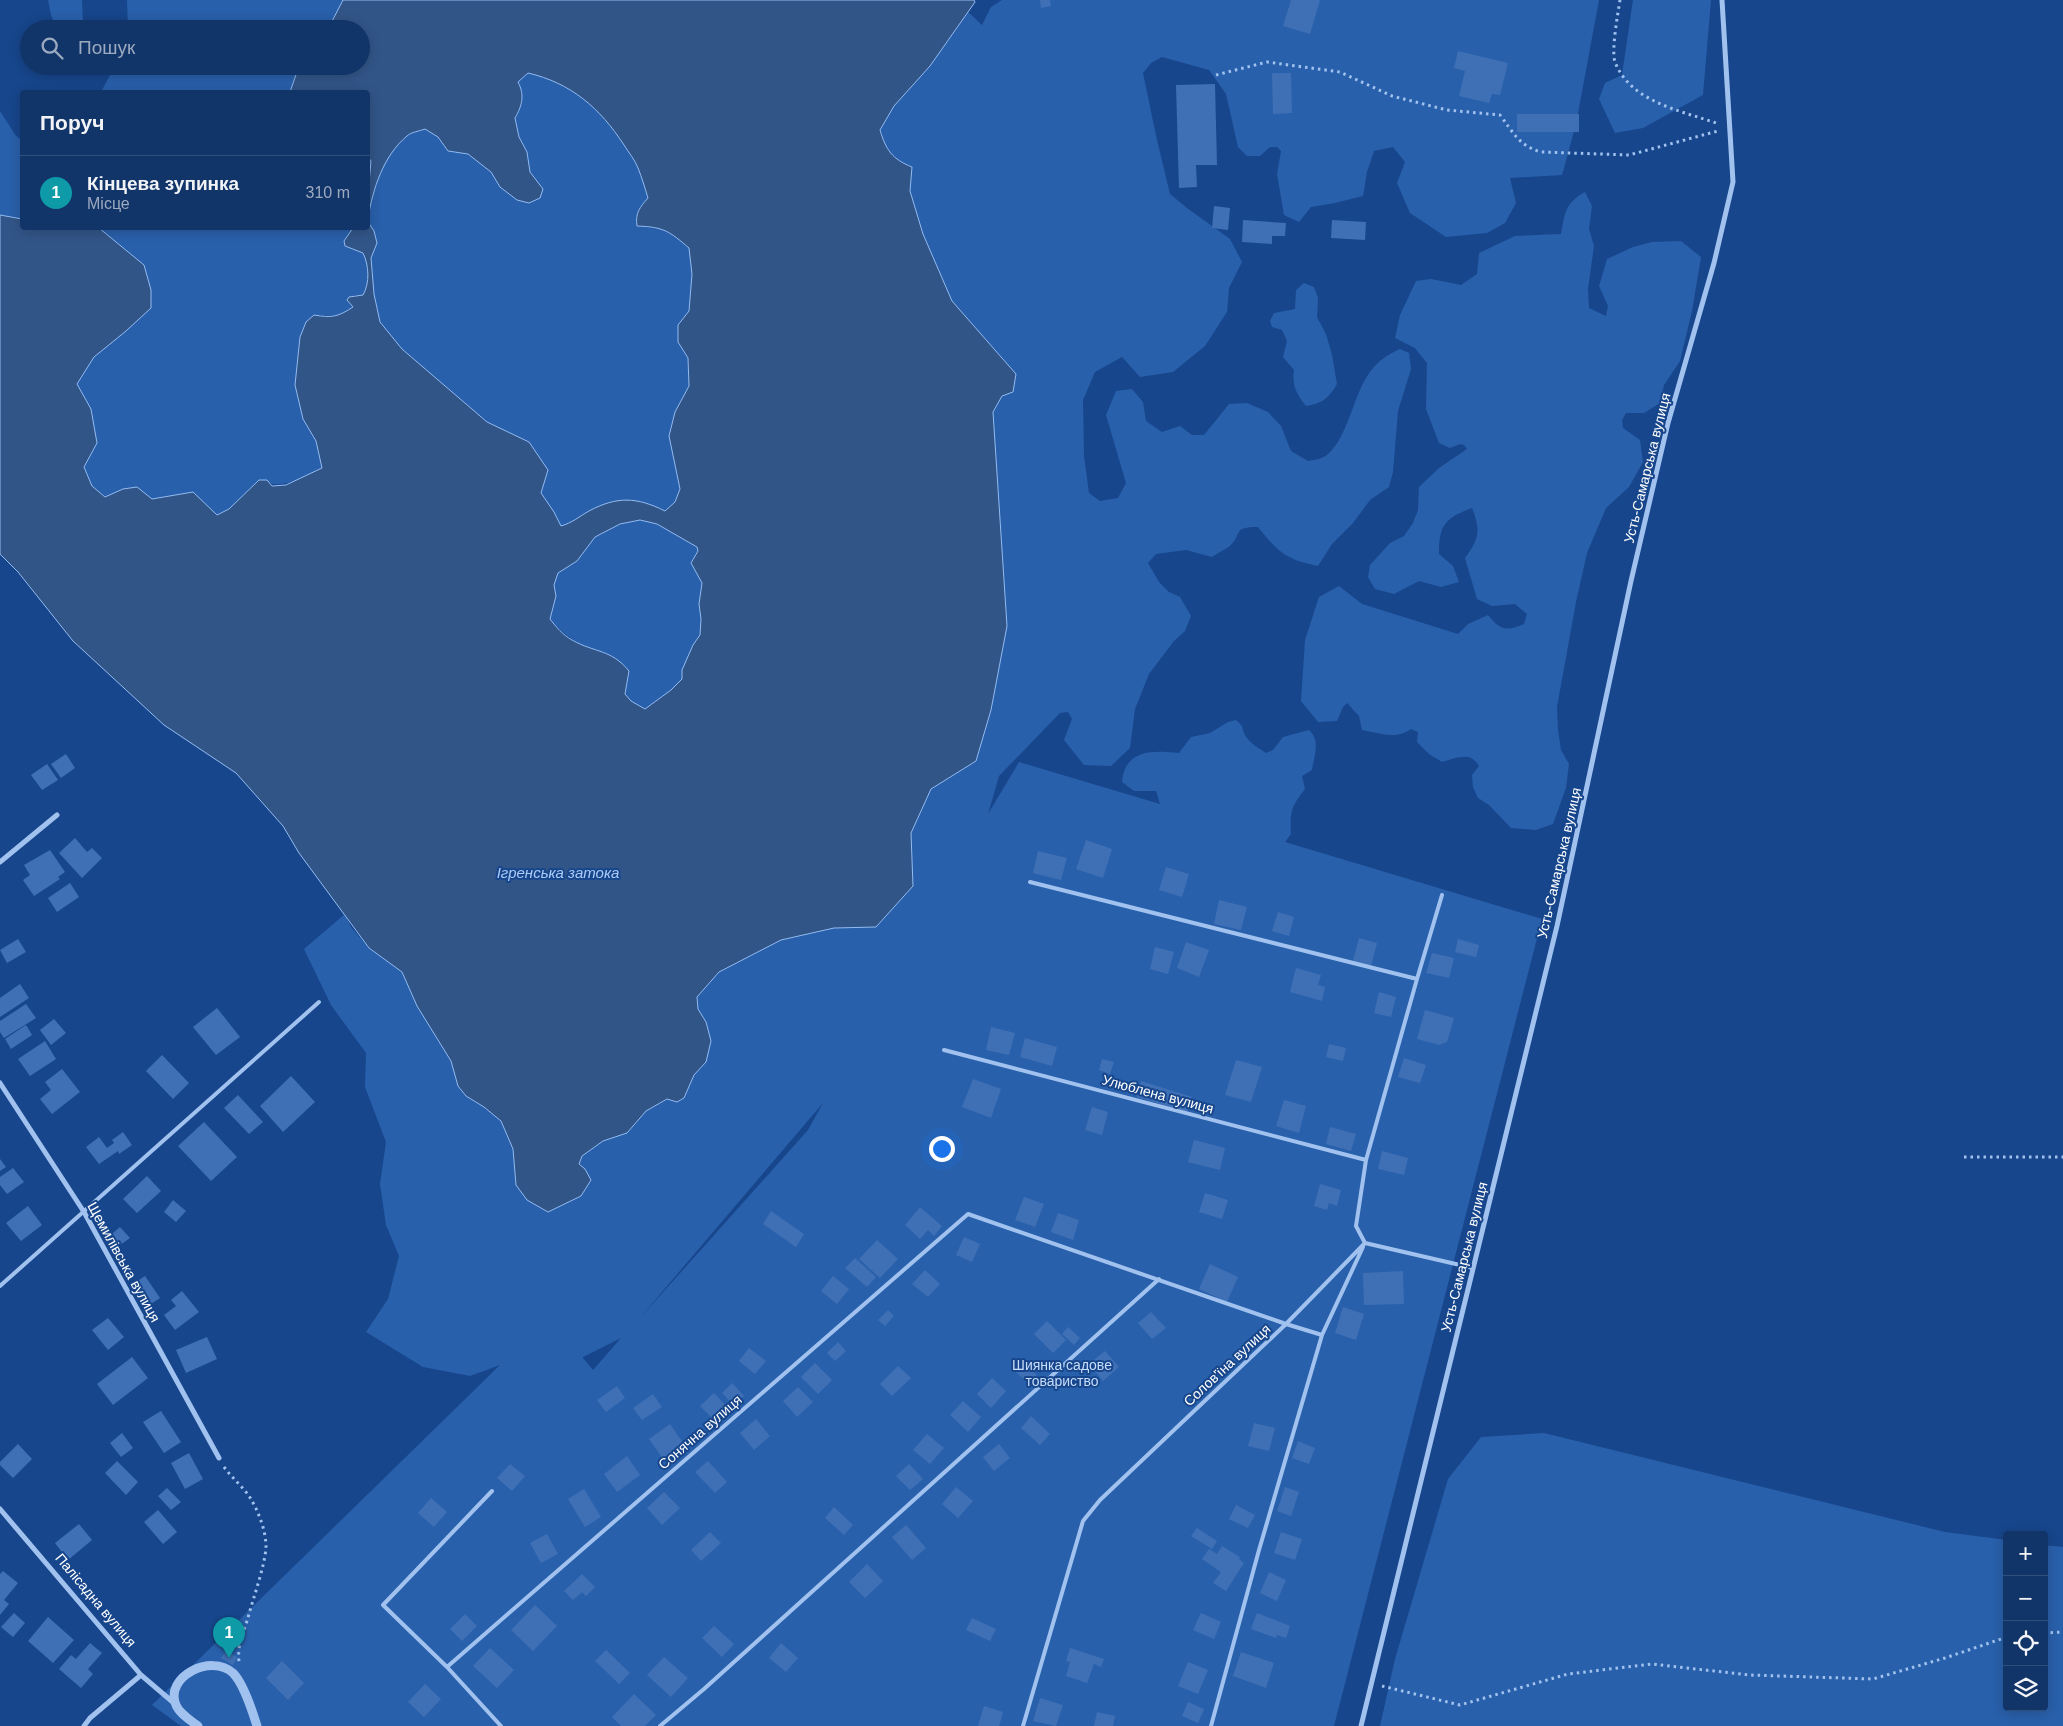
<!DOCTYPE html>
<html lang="uk">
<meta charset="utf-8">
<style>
:root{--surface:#113469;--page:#1e3f71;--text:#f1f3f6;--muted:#9caac0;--line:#304f7d;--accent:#90b9f0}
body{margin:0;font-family:Helvetica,sans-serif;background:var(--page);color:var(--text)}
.controls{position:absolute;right:15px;bottom:15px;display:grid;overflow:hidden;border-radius:5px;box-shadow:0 2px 12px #0003}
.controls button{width:45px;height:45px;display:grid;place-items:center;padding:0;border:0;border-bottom:1px solid var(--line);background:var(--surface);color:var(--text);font:25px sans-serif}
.you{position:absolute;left:941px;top:1148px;width:18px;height:18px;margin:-12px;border:4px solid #fff;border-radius:50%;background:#1a73e8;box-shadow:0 0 0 8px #1a73e833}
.badge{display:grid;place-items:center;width:32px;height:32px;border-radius:50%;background:var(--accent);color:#fff;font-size:16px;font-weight:700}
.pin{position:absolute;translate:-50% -41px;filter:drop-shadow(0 1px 2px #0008)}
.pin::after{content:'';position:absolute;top:26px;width:18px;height:15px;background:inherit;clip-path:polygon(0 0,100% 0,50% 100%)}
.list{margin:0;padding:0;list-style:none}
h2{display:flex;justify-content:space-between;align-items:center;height:65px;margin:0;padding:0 20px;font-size:21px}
h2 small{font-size:16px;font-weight:400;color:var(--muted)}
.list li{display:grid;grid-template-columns:32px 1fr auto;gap:15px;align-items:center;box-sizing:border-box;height:75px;padding:0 20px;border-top:1px solid var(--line)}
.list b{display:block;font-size:19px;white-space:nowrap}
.list p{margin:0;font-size:16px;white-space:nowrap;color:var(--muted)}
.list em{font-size:16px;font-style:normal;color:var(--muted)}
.icon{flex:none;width:28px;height:28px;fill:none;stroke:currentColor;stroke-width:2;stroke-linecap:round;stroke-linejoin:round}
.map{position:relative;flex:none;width:2063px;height:1726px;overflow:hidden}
.search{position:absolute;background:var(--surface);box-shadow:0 2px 12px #0003;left:20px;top:20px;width:350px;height:55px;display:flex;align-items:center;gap:12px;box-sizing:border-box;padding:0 18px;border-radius:28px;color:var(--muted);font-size:19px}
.panel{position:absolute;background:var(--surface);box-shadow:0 2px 12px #0003;left:20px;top:90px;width:350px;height:140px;border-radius:5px}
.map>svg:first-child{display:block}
.green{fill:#2960ab;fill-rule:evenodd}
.water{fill:#325588;stroke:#93bcf2;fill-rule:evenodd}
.building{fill:#3f70b5}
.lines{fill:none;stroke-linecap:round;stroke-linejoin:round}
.path{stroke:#a1c2ef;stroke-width:3;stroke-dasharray:2.5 4;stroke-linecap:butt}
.service{stroke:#a1c2ef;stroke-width:4}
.minor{stroke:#a1c2ef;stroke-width:5}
.tertiary{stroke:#a1c2ef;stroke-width:9}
.labels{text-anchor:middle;stroke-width:4;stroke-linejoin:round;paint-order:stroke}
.street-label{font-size:14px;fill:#fff;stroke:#17468c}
.park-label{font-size:14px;fill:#c7ddfb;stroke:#17468c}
.water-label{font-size:15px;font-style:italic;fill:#adccf6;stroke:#17468c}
</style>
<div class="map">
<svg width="2063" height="1726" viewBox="0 0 2063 1726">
<rect width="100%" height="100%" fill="#17468c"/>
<path class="green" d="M48,0H82L83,21L77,29H57L51,15Z
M127,0H343L328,29H128Z
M1002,0H1599L1576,124L1562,175L1510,178L1516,203L1505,223L1487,233L1446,237L1410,213L1397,183L1405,162L1393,147L1374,151L1367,172L1363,196L1335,203L1311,207L1299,222L1284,215L1277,174L1281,151L1277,147H1270L1260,156H1247L1238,147L1226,94L1209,70L1162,57L1151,63L1143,73L1157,140L1170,194L1187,208L1230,239L1242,262L1229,288L1227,312L1205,346L1173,372L1140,377L1122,357L1095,372L1083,400L1084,456L1089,493L1100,501L1118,498L1126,483L1106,415L1116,391L1132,389L1143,402L1146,421L1162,432L1180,426L1192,435H1204L1229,404L1247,403L1268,412L1281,426L1291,451L1308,461C1313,460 1322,459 1327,455C1352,434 1353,383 1380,361C1386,356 1393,352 1400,349L1409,353L1411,369L1398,411L1393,472L1389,487L1370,500L1353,523L1332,544L1318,566C1286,560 1278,552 1258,527C1232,527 1243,533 1230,546C1225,550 1217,553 1212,557L1186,550L1156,554L1148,563L1159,582L1169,592L1180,597L1191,616L1185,631L1174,641L1149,674L1135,709L1130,748L1111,766L1084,765L1064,740L1072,719L1068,712L1060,713L999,776L988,814L1019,762L1160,804L1156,791H1134L1122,782C1125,749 1153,750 1179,753L1191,737L1210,733L1228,722L1236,720L1242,726C1244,740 1254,745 1266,753L1273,750L1283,737L1309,730C1321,741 1314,756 1312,770L1302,776L1305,789C1291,807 1290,811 1291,834L1285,842L1542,919L1334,1726H181L152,1705L500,1365L470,1376L423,1367L366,1332L388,1299L399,1256L386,1225L380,1184L386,1142L365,1087L366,1053L331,1005L304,949L345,914L351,927L369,948L402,972L417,1006L451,1061L458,1086L466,1096L484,1107L501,1121L513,1149L516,1185L548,1212L581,1196L582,1167L579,1164L582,1156L603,1141L627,1133L646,1111L668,1099L677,1102L684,1098L694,1075L706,1062V1022L698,1009L697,997L719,972L781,940L834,928L876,927L913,886L911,833L931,789L976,761L991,710L1007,626L993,412L1016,374L952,301L923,234L910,191L912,167C892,159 886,150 880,130L894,106L930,66L968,12L982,25L991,7ZM823,1103L808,1130L639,1319ZM621,1338L593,1370L583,1358V1357Z
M1633,0H1711L1703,95L1643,128L1615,133L1599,99L1605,83L1622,75Z
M115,66H299L290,92H101Z
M528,73C535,74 544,76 551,78C589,94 617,130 637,165C642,175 645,187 649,198C639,206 635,213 637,226L668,230L689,248L692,274L689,311L678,342L688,358L689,386L675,412L669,436L680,489L675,502L665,511C619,487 602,509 561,527L554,512L541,493L529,442L487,422L402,349L380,322L374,294L371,258L377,243L374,231L368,222C367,196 386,151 407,135C412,132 420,131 425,129L438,137L448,151L468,154L491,172L500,187L543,189L530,172L527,152L519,137L514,118C522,107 524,94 518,82Z
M0,111L16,136L22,140V219L0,215Z
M368,157L371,161L368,195Z
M1585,192L1592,206L1589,229L1594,246L1588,289L1589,308L1606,316L1608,306L1599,286L1607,259L1633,247L1652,242L1681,241L1701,257L1692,311L1680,361L1664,385L1660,403L1644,413H1626L1622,420L1623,428L1640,440L1643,462L1629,487L1606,508L1587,553L1576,602L1557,707L1558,730L1561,750L1569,764L1566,788L1553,824L1536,830L1511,828L1489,805L1478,798L1473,787L1472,775L1479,766C1470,751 1457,758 1442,762L1429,754L1417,742L1418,732L1411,729C1396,740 1379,733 1362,730L1359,716L1347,703L1343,707L1337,721L1318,722L1301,701L1305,640L1319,597L1339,586L1362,604L1458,634L1468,624L1488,615C1500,630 1506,632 1524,624L1527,614L1515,604L1492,606L1477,599L1465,558C1479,539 1481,530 1472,508C1445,518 1439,525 1439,554L1453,566L1459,582L1441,587L1419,581L1394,594L1375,589L1368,577L1370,565L1390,543L1404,536L1413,523L1418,510L1419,487L1439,468L1467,449L1464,445L1460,444L1450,448L1439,443L1426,409L1427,363L1415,348L1395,338L1400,315L1416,281L1431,279L1461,285L1477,274L1479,253L1515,236L1561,234C1565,213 1565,203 1585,192Z
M99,228H353L344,241L345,246L363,253C369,265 370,282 363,295H354V306L340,316L314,315L306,322L300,337L295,385L303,419L316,441L323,468C300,478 284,491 259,480L229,509L216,515L193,492L152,499L123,489L106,497L92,486L84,467L97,443L77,384L94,357L126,331L144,265Z
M1304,283L1314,287L1318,298L1317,317L1326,334L1332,355L1337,384C1328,399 1323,403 1306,406C1296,394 1292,385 1294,370L1283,357L1287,341L1282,330L1272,327L1270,321L1274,313L1295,309L1296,290Z
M640,520L657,524L697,547L698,551L691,563L702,582L699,604L701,619L700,635L693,645L682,679L671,690L645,709L631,701L625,694L629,671C603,656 569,643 550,619L556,596L554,585L558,573L577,561L595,537L620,524Z
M1544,1433L1945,1532L2007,1540V1707H2044V1545L2063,1547V1726H1380L1395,1659L1448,1479L1481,1437Z"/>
<path class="water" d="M343,0H974L975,2L930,66L894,106L880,130C886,150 892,159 912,167L910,191L923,234L952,301L1016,374L1013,392L1002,396L993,412L1007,626L991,710L976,761L931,789L911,833L913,886L876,927L834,928L781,940L719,972L697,997L698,1009L706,1022L711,1041L706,1062L694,1075L684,1098L677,1102L667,1099L646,1111L627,1133L603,1141L582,1156L579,1164L585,1169L591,1180L581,1196L548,1212L527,1200L516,1185L513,1149L501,1121L484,1107L466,1096L458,1086L451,1061L417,1006L402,972L369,948L299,853L283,826L236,773L164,725L73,641L18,572L0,554V215L22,219V228H99L144,265L151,290V308L126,331L94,357L77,384L91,409L97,443L84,467L92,486L105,497L123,489L137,487L152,499L193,492L217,515L229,509L259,480H267L272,486L286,485L322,468L316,441L303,419L295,385L300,337L306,322L314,315C332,318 338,317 353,307L347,300L349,297L363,295C370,283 369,265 363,253L345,246L344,241L353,228H368V222L374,231L377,243L371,258L374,294L380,322L402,349L487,422L529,442L548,470L541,493L554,512L561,526C572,523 580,516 589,511C617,496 637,497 665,511L675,502L680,489L669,436L675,412L689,386L688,358L678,342V325L689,311L692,274L689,248C669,231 664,227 637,226C635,213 640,207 648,198C645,188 642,178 638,168C635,160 629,153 624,145C600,108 571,83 528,73L518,82C525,95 522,106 515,118L519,137L527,152L530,172L543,189L540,198L529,203L517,200L500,187L491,172L468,154L448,151L438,137L425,129C420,131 411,132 407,136C383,156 373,189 368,218V195L371,161L368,157V92H290L299,66H361V29H328ZM640,520L657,524L697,547L698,551L691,563L702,583L699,604L701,619L700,635L693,645L682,670V679L671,690L645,709L631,701L625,694L629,671C611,649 595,653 572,640C563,635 556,627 550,619L556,596L554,585L558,573L577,561L595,537L620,524Z"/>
<path class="building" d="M1040,0H1050L1051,6L1041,8Z
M1291,0H1320L1310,34L1283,26Z
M1458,51L1508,63L1500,95L1492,94L1489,103L1459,96L1465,71L1454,68Z
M1272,73H1291L1292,113L1273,114Z
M1215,84L1217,165H1196L1197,187L1179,188L1176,85Z
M1517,114H1579V132H1517Z
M1214,206L1230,208L1228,230L1212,228Z
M1243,220L1286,223L1285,236H1272V244L1242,242Z
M1332,220L1366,222L1365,240L1331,238Z
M66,754L75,768L61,778L51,764Z
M47,764L58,780L42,790L31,775Z
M75,838L87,852L92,848L102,858L82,878L59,853Z
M1086,840L1112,849L1103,878L1076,869Z
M50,850L65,872L58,877L60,879L34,896L23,880L30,875L24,865Z
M1038,851L1067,858L1061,880L1033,873Z
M1166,867L1189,874L1182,897L1159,890Z
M70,883L79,897L57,912L48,898Z
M1219,900L1247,907L1241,930L1214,924Z
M1278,912L1294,917L1289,936L1272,931Z
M1359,938L1377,943L1371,966L1353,961Z
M18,939L26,952L7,963L0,950Z
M1458,939L1479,945L1476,957L1455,952Z
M1186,942L1209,950L1199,977L1177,968Z
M1155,947L1174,952L1168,974L1150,969Z
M1432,953L1454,958L1449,978L1426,973Z
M1296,968L1321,975L1318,985L1325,987L1322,1001L1290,992Z
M20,984L29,998L0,1017V998Z
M1379,992L1396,997L1391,1017L1374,1013Z
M26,1004L36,1018L4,1038L0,1032V1021Z
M217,1008L240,1037L216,1055L193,1027Z
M1425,1010L1454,1018L1447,1042L1439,1045L1417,1039Z
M54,1019L66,1033L51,1045L40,1030Z
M26,1025L32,1035L11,1049L5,1039Z
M991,1027L1015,1033L1009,1055L986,1050Z
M1025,1038L1057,1047L1052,1066L1020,1057Z
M45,1041L56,1059L30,1076L18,1059Z
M1329,1044L1346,1048L1343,1061L1326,1057Z
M162,1055L189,1083L173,1099L146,1071Z
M1404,1058L1426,1065L1420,1083L1398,1077Z
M1102,1059L1114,1062L1110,1074L1099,1070Z
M1236,1060L1262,1067L1251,1102L1225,1095Z
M62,1069L80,1092L52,1114L40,1099L51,1090L45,1082Z
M291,1076L315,1102L283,1132L260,1106Z
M973,1079L1001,1089L991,1118L962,1107Z
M1141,1081L1192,1097L1187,1112L1137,1097Z
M238,1095L263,1122L249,1134L224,1108Z
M1284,1100L1306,1106L1299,1133L1276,1126Z
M1092,1107L1108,1112L1102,1135L1085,1130Z
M204,1122L237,1157L211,1181L178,1146Z
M1330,1127L1356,1134L1351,1151L1326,1144Z
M123,1132L132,1145L119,1154L118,1151L99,1164L86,1147L99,1137L107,1148L114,1143L112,1140Z
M1194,1140L1225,1148L1220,1170L1188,1162Z
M1382,1151L1408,1158L1404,1175L1378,1169Z
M0,1159L6,1167L0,1171Z
M13,1168L24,1182L7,1194L0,1185V1177Z
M147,1176L161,1191L137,1213L123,1199Z
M1320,1184L1341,1190L1337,1206L1329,1203L1327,1210L1314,1206Z
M1205,1193L1228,1200L1222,1219L1199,1212Z
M1024,1197L1044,1204L1035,1227L1015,1220Z
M173,1200L186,1211L176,1222L164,1212Z
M28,1206L42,1225L21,1241L6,1223Z
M920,1207L942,1226L934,1236L928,1230L920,1239L905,1225Z
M771,1211L804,1234L796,1247L763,1224Z
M1058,1213L1079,1220L1073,1240L1051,1232Z
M120,1227L130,1238L113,1250L106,1239Z
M964,1237L980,1244L972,1262L956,1255Z
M877,1240L898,1259L880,1278L859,1259Z
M855,1258L876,1277L867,1287L845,1268Z
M1210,1264L1238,1277L1227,1302L1199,1289Z
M925,1270L940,1284L928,1297L912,1284Z
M1403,1271L1404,1304L1364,1305L1363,1273Z
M145,1276L160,1298L148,1306L133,1284Z
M833,1276L849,1289L837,1304L821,1291Z
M182,1291L199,1312L175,1330L164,1315L176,1306L171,1300Z
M1343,1307L1364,1314L1356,1340L1335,1333Z
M888,1310L894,1316L885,1326L878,1320Z
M1151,1312L1166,1328L1152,1339L1138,1323Z
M108,1318L124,1337L108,1350L92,1330Z
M1047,1321L1066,1340L1053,1353L1034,1334Z
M1068,1327L1080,1338L1074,1345L1062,1334Z
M207,1337L217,1359L186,1373L176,1350Z
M838,1342L846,1351L835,1361L827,1353Z
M749,1348L766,1361L755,1374L739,1361Z
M1105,1351L1119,1367L1103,1381L1089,1364Z
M132,1357L148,1378L113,1405L97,1384Z
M815,1363L832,1380L818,1394L801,1377Z
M1023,1363L1037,1375L1029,1384L1015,1371Z
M898,1366L911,1378L892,1396L880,1384Z
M992,1378L1006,1391L991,1408L977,1394Z
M732,1383L744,1396L734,1406L722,1393Z
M617,1386L625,1398L606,1412L597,1400Z
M798,1387L813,1402L797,1417L783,1401Z
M714,1393L727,1407L714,1420L700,1406Z
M653,1394L662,1407L642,1420L633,1408Z
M963,1401L981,1417L968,1432L950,1415Z
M161,1411L181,1442L164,1453L143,1422Z
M1031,1416L1050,1434L1040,1445L1021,1428Z
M756,1419L770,1436L754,1450L740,1433Z
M1254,1423L1275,1428L1269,1451L1248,1446Z
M670,1424L684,1444L663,1459L649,1439Z
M122,1433L133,1448L121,1457L110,1443Z
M927,1434L944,1448L930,1464L913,1450Z
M1298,1441L1315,1448L1309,1464L1292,1458Z
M18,1444L32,1459L13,1478L0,1465V1462Z
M999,1444L1010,1458L994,1471L983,1457Z
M189,1453L203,1479L185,1489L171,1463Z
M627,1456L640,1475L617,1492L604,1474Z
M117,1461L138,1482L126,1495L105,1473Z
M708,1461L727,1482L715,1493L695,1472Z
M510,1464L525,1476L512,1491L497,1478Z
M909,1464L923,1479L910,1490L896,1476Z
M956,1487L973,1501L958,1518L942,1504Z
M1285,1487L1299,1492L1291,1516L1277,1511Z
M167,1488L181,1502L171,1510L158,1496Z
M584,1489L601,1517L585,1527L568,1499Z
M664,1492L680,1508L662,1525L647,1508Z
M431,1498L447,1512L434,1527L418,1513Z
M1236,1505L1255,1515L1248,1528L1229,1519Z
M834,1507L853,1525L844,1535L825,1518Z
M158,1510L177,1532L163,1544L144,1522Z
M79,1524L92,1540L68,1560L55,1543Z
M906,1525L926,1548L912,1560L892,1537Z
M1197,1528L1217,1541L1212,1549L1191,1536Z
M710,1532L721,1543L701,1561L691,1550Z
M1281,1532L1302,1539L1295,1560L1274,1553Z
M547,1534L558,1554L541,1563L530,1543Z
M1222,1546L1240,1557L1239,1559L1244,1563L1226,1591L1213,1583L1221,1572L1202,1559L1209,1549L1217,1554Z
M867,1564L883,1581L865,1598L849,1582Z
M3,1571L18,1583L4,1600L9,1604L0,1615V1574Z
M1269,1572L1286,1580L1277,1601L1260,1593Z
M582,1574L595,1587L586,1596L582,1592L573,1600L564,1591Z
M535,1605L557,1626L533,1651L511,1630Z
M14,1613L25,1623L13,1637L1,1627Z
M1201,1613L1221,1622L1214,1639L1193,1630Z
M1257,1613L1290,1626L1286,1638L1277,1635L1276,1638L1251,1629Z
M465,1614L477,1626L462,1641L450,1629Z
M48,1617L74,1640L53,1663L28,1641Z
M972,1618L996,1629L990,1641L966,1630Z
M714,1626L734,1644L722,1657L702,1638Z
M90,1643L102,1653L88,1669L93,1674L81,1688L59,1669L71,1655L76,1659Z
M781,1643L798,1658L786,1672L769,1658Z
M490,1648L514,1670L497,1688L473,1666Z
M1070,1648L1104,1659L1101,1667L1094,1664L1087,1683L1066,1676L1070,1662L1066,1661Z
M606,1650L630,1673L619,1684L595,1661Z
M226,1651L237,1657L233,1665L221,1658Z
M1241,1652L1274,1663L1266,1688L1233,1676Z
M664,1657L688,1678L671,1697L647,1675Z
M282,1661L304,1683L288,1700L266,1678Z
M1188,1662L1208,1670L1198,1694L1178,1686Z
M425,1684L441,1699L424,1717L408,1702Z
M634,1694L656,1715L645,1726H621L612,1717Z
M1040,1698L1063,1705L1056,1726L1033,1721Z
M1188,1702L1204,1709L1198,1723L1182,1716Z
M984,1706L1003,1712L999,1726H978Z
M1097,1712L1115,1716L1113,1726H1094Z"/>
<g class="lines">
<path class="path" d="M1620,0C1618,13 1611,51 1615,62C1631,103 1683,111 1719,124
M1216,75L1267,62L1340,72L1392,96L1447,110L1500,115C1513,132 1519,146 1541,152L1629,155L1718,131
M1964,1157H2063
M224,1467C232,1478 242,1486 249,1496C258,1510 266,1530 266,1547C265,1565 254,1596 249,1614C244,1633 237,1642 239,1662
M2044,1633L2063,1632
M1382,1686L1460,1705L1568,1674L1652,1664L1749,1675L1873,1679L1945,1658L2007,1637"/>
<path class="service" d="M1030,882L1417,979L1366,1160L1356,1226L1365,1243
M1417,979L1442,895
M944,1050L1366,1160
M1365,1243L1473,1268
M0,1286L319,1002
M1322,1335L1363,1247
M492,1491L383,1605L447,1667L501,1726
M447,1667L968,1214L1286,1324L1365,1243
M660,1726L704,1689L1159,1279
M1023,1726L1083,1521L1100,1500L1286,1324L1322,1335L1259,1550L1211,1726"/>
<path class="minor" d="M0,862L57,815
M0,1083L84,1212L219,1458
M0,1509L141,1675L175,1704
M84,1726L90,1718L141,1675
M1361,1726L1557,926L1631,581L1668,423L1714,263L1733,182L1722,0"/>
<path class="tertiary" d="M198,1726C190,1720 179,1713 176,1705C164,1677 211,1653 233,1673C243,1683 253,1713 257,1726"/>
</g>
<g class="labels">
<g class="street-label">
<text transform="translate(1647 468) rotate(-76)" y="5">Усть-Самарська вулиця</text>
<text transform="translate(1559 863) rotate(-77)" y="5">Усть-Самарська вулиця</text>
<text transform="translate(1158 1094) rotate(15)" y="5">Улюблена вулиця</text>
<text transform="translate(1464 1257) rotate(-76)" y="5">Усть-Самарська вулиця</text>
<text transform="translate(124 1262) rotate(61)" y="5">Щемилівська вулиця</text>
<text transform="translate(1227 1365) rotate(-43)" y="5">Солов'їна вулиця</text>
<text transform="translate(700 1432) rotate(-41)" y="5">Сонячна вулиця</text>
<text transform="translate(96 1600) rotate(50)" y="5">Палісадна вулиця</text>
</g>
<g class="park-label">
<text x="1062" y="1370">Шиянка садове<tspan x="1062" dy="16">товариство</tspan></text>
</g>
<g class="water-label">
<text x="558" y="878">Ігренська затока</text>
</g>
</g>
</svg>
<div class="controls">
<button>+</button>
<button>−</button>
<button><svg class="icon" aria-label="locate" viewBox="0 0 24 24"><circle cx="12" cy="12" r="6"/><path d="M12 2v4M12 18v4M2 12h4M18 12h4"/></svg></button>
<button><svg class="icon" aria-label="layers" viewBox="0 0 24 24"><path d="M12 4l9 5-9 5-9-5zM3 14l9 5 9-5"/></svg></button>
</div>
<div class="you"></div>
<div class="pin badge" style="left:229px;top:1658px;background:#0f9aa8">1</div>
<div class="search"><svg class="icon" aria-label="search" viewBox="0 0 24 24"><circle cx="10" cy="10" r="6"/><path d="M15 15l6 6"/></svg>Пошук</div>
<section class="panel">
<h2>Поруч<small></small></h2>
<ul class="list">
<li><span class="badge" style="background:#0f9aa8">1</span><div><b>Кінцева зупинка</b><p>Місце</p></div><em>310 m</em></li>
</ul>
</section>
</div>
